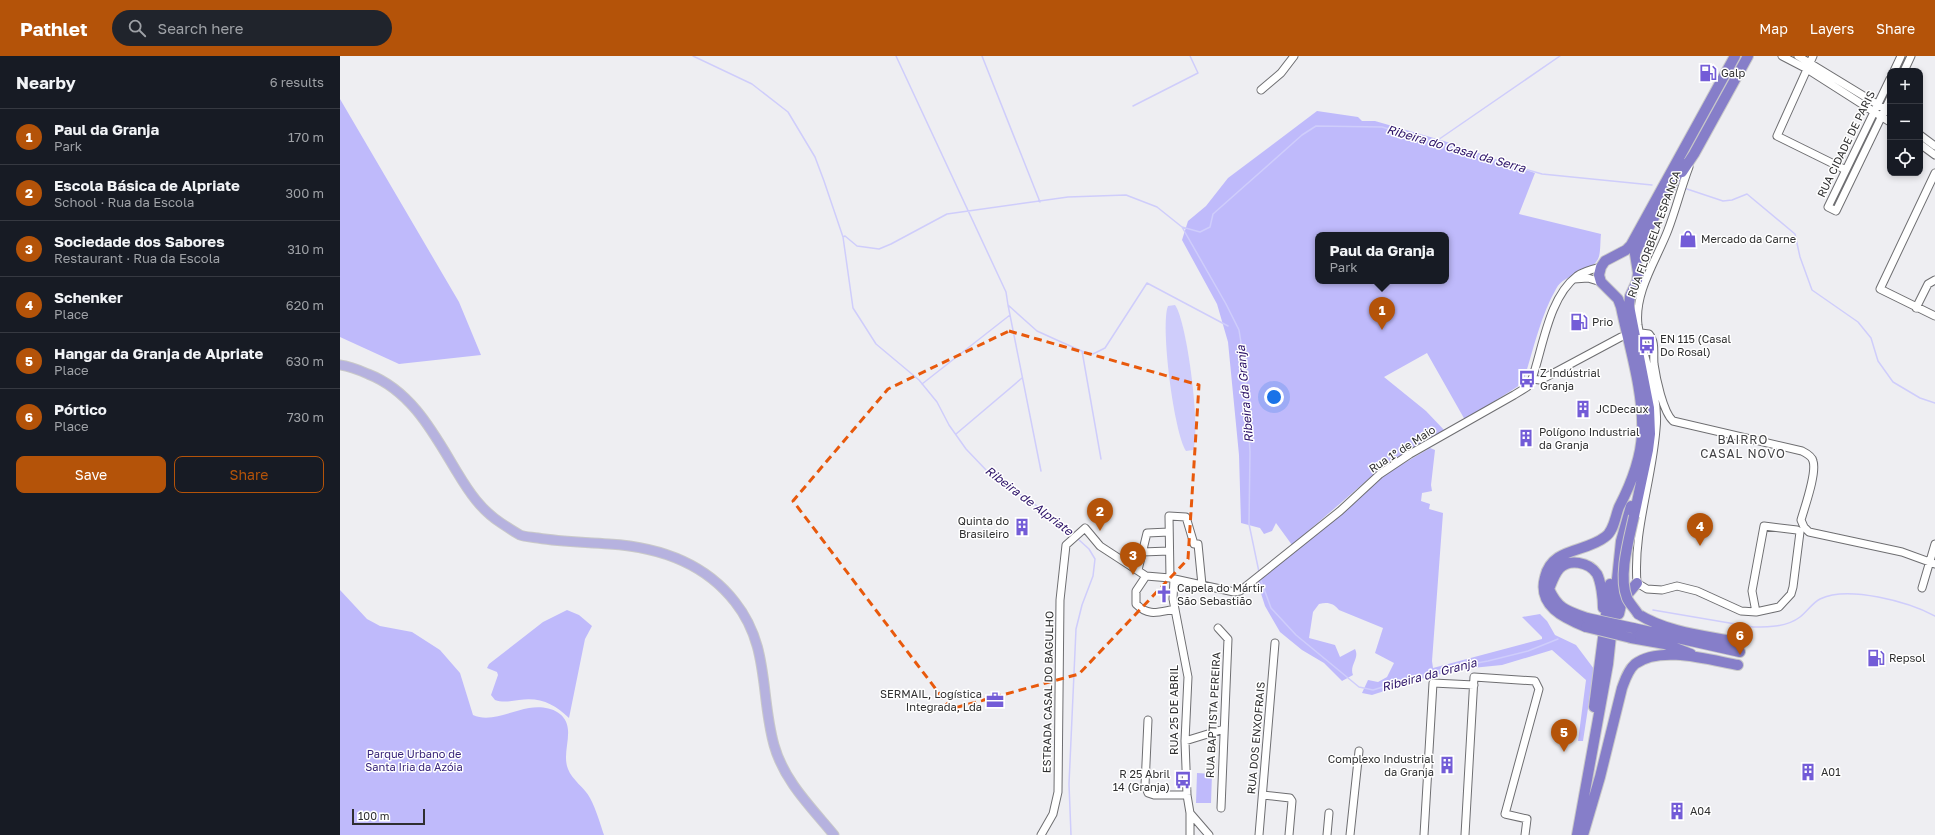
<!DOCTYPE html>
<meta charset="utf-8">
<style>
:root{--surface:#171b24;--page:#20242c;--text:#f1f3f6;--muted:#9ea1a6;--line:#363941;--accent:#b45309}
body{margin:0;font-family:"Golos Text",sans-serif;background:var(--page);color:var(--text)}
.controls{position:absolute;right:12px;top:12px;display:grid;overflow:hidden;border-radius:8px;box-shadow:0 2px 6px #0003}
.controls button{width:36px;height:36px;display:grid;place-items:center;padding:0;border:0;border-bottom:1px solid var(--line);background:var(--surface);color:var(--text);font:20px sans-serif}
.scale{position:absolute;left:12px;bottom:10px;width:73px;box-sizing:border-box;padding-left:4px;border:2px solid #2f2f30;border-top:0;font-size:11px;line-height:14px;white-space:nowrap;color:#2f2f30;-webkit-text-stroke:3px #fff;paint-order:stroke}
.you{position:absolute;left:934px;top:341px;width:14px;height:14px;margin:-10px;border:3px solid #fff;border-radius:50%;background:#1a73e8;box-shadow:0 0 0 6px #1a73e833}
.badge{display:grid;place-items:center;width:26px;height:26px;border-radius:50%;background:var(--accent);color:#fff;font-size:13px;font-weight:700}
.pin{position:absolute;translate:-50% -33px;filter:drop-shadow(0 1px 2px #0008)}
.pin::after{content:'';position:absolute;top:21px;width:14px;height:12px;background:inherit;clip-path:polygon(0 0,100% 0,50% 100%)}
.popup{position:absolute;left:975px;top:176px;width:134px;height:52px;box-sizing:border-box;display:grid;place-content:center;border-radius:8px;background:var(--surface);filter:drop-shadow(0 1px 3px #0005);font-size:13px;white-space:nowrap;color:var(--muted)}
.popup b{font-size:15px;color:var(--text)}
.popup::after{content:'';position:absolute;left:50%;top:100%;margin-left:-8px;border:8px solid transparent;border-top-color:var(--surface)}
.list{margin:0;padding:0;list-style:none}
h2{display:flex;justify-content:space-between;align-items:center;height:52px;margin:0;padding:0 16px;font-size:17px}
h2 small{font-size:13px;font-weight:400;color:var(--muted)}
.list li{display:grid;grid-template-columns:26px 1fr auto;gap:12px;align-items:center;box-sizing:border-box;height:56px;padding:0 16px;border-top:1px solid var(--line)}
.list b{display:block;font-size:15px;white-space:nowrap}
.list p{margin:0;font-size:13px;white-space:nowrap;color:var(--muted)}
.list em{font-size:13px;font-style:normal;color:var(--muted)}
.actions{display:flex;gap:8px;padding:12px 16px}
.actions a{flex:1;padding:9px 0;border:1px solid var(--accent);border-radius:8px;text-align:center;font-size:14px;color:var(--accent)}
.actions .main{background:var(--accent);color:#fff}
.icon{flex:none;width:22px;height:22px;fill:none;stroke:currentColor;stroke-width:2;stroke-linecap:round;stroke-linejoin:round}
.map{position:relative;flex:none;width:1595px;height:779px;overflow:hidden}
header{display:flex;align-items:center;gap:24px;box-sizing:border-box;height:56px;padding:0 20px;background:var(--accent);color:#fff}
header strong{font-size:19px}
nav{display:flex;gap:22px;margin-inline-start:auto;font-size:14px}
.search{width:280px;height:36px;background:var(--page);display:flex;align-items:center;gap:10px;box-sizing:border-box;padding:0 14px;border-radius:22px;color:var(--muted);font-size:15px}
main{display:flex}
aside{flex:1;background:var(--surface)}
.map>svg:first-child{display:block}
.green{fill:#bfbafb;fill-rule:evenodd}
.water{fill:#cfcdfb}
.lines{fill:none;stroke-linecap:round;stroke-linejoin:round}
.stream{stroke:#cfcdfb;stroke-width:1.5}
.minor-casing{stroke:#6e6e71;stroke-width:9}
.major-casing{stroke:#c9c9c9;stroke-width:11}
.highway-casing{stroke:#c9c9c9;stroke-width:12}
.minor{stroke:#fff;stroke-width:7}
.major{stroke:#b6b2df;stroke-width:9}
.highway{stroke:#867ec9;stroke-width:10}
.highway-bridge-casing{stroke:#c9c9c9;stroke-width:12;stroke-linecap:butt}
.highway-bridge{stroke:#867ec9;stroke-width:10}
.marked{fill:none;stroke:#e8590c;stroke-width:3;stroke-dasharray:8 5;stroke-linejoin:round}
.labels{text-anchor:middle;stroke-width:3;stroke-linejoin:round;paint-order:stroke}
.poi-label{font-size:11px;fill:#2f2f30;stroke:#fff;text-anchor:start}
.street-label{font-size:11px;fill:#2f2f30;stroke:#fff}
.park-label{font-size:11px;fill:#39267a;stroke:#fff}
.water-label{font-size:12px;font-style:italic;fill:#2b1167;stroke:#fff}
.neighbourhood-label{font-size:12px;letter-spacing:1px;fill:#434346;stroke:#fff}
</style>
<header>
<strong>Pathlet</strong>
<div class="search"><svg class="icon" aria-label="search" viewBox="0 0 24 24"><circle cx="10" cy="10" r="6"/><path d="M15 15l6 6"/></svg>Search here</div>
<nav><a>Map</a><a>Layers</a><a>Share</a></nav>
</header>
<main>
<aside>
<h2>Nearby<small>6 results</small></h2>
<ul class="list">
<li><span class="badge">1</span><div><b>Paul da Granja</b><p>Park</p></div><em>170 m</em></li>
<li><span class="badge">2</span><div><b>Escola Básica de Alpriate</b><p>School · Rua da Escola</p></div><em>300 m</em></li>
<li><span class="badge">3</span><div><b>Sociedade dos Sabores</b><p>Restaurant · Rua da Escola</p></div><em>310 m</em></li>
<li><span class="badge">4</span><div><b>Schenker</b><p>Place</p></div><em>620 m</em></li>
<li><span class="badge">5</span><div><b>Hangar da Granja de Alpriate</b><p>Place</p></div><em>630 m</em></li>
<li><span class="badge">6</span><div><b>Pórtico</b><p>Place</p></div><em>730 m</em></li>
</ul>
<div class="actions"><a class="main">Save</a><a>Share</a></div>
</aside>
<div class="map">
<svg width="1595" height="779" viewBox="0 0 1595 779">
<rect width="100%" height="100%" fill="#eeeef2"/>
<path class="green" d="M0,43L119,246L141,299L59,308L0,281Z
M977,55L1018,61L1022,65H1035L1104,85L1195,117L1179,158L1261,178C1260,185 1261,197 1258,203C1250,219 1225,216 1216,233C1201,259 1194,291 1185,320L1180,329L1125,364L1087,297L1044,321L1086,355L1105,375L1047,407L952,489L936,467L932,475L924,478L920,472L901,467L899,399L888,286L877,248L842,184L848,165L866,150L888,122ZM978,179H1106V225H978Z
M1090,392L1095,394L1091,429L1092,435L1082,437L1081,445L1090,448L1089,453L1103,457L1092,605L1093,612L1202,583V581L1182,561L1200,558L1207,565L1215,579L1236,589L1254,613L1243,685H1238L1246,624L1212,594L1162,609L1132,612L1090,620L1032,639L1022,637L1028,624L1038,626L1047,621L1054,607L1035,597L1043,572L999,554C993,547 988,546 979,548L973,556L969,582L995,589L1000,601L1015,593C1020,603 1009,609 1013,619L1002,625L984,607L962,594L940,576L925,550L917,525L1003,457L1042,420Z
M0,534L27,563L40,570L72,576L100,594L120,617L133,659C150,667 171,655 189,652C205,649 227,654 228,674C229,686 223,701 228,713C232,724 245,732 250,742C256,753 260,767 264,779H0Z
M227,554L239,559L252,570L245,583L229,662C214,648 201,641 179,644C171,645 163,647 155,644L151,639L158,619L157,616L147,612L149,608L203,566Z
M857,717L872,718L871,747H856Z"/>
<path class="water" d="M835,249C847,265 861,375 853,394L846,395C834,378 820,269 828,250Z"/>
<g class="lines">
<path class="stream" d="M353,0L412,28L448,56L475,101L484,125L503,181L513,252L522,266L536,288L579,324L597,346L609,369L626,393L647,415L717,464L733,478
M556,0L666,236L668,249L697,275L719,285L744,296L753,298L765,292L807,227L888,270
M642,0L700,146
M793,50L858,17L850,0
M1095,86L1220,0
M1344,132L1383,145L1392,144L1407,138L1455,178L1460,201L1472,234L1518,266L1531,282L1538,305L1553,326L1580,342L1595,347
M842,171L860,176L870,171L873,158L962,79L976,70L1042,71L1202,118L1312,129
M503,181L505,180L517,190L539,193L551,188L607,158L728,141L786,139L817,151L842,171L886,248L899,274L905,312L910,396L909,468L919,516
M668,249L701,415
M742,295L761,403
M582,328L670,259
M616,378L682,322
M920,522L931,552L956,579L1019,631L1033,634L1099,614L1148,605L1188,595L1218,583
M1313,554L1413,571C1429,571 1447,571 1460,561C1467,556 1472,547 1480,543C1508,529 1569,546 1595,560
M731,779L729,728L736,573L742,549L753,520L755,503L749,493L738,483"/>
<g class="minor-casing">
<path id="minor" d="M1442,0L1467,13L1550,66
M1458,0L1550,56
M1473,0L1437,80L1506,114
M1554,15L1561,0
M1564,15L1571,0
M1550,23L1488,151L1496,155L1550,43
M921,34L941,17L954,0
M1580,79L1595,90
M1580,88L1595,99
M1349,111C1341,132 1336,153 1328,174C1317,203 1294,236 1298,269C1303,303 1320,339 1316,373C1312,425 1293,475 1297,527L1307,533L1322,534L1337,530L1357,535L1401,555L1416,556L1439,551L1451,538L1453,531L1460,476L1457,474L1424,470L1412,535L1416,556
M1595,117L1540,233L1595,260
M1234,223L1248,222L1261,226
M1576,252L1588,228L1595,224
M1301,277L1309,278C1316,286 1313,298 1314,308C1316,322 1323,356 1333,365L1462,395C1466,397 1472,400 1473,405C1477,417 1465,450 1461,464L1464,471L1469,476L1562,496L1595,508
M1192,323L1200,324L1210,319L1281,281
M802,496L829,495
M798,514L807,477L829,476
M806,520L830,522L894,536L900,535L1000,455L1040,418L1070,398L1174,339L1187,331L1192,323C1203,291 1209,241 1237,220C1244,215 1253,213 1261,211
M806,520L796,535V548C809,561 818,556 835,553
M830,522L829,460L846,461L854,488H858L862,529
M834,523L833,543L848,621L845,685L847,739L850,757L869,779
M1582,532L1595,488
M878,572L888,583L881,752
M808,664L805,729L808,737L814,739H847
M845,685L884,673
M923,739L950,742L952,745L949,779
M850,757V779
M701,779L713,758L718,736L720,544L726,489L745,472L760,490L806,520
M919,779L935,587
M987,779L989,757
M1010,779L1019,695
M1084,779L1093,627L1134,629
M1125,779L1134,621L1195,625L1199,633L1165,758L1187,763L1185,779"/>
</g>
<g class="major-casing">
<path id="major" d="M0,309C10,310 19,314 28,318C72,335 94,378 117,416C129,436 141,454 161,467C167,471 173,475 180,479C185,481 192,481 198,482C222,486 245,486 269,488C318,491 364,506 395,546C430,590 420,639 434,689C444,725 471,751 494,779"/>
</g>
<g class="highway-casing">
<path id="highway" d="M1342,116L1354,98L1408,0
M1294,460L1308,394L1310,378L1309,352L1289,250L1290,240L1297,225L1298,217L1295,198L1298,191L1343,108
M1279,558L1282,545L1297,527
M1298,558C1328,577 1368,580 1402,587
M1247,562C1227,555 1218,553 1209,533C1212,526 1214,519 1219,513C1229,502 1249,506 1257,518C1261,526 1263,542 1263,552
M1246,571C1224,562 1197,550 1205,521C1212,491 1245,497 1265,481C1274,475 1275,461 1279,451C1291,428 1301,403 1302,377C1304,337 1289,290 1281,251L1278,243L1261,226L1259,219L1261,211L1265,205L1286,194L1291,189L1395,0
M1293,572L1400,596
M1291,582L1325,588L1351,598
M1254,651L1270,528
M1237,779L1268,608L1281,485L1291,450
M1243,779L1260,721L1282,632C1285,624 1288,614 1295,608C1320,589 1370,604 1398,609"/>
</g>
<use href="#minor" class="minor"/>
<use href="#major" class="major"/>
<use href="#highway" class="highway"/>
<g class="highway-bridge-casing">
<path id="highway-bridge" d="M1294,460C1289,483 1278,520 1287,542C1289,547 1295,553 1298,558
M1247,562L1293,572
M1246,571L1291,582"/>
</g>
<use href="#highway-bridge" class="highway-bridge"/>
</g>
<path class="marked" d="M669,275L859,329L848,503L739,618L611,653L453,445L548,333Z"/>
<defs>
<g id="fuel-bare" transform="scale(1.38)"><path d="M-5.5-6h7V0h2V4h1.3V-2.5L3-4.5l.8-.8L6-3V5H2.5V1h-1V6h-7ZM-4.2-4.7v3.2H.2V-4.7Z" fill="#735cd7" stroke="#fff" stroke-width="2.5" paint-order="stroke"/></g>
<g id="shop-bare" transform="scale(1.38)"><path d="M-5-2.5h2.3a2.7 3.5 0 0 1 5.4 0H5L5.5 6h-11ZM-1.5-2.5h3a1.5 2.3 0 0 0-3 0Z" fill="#735cd7" stroke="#fff" stroke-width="2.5" paint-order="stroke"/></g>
<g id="bus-bare" transform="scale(1.38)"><path d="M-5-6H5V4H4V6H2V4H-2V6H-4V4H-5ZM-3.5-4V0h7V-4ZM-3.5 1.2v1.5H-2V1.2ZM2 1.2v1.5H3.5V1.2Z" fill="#735cd7" stroke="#fff" stroke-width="2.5" paint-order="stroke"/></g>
<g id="building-bare" transform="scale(1.38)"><path d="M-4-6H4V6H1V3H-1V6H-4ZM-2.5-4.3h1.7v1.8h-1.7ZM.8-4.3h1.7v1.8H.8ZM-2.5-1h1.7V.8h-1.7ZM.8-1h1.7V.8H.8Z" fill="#735cd7" stroke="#fff" stroke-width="2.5" paint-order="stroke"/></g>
<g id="church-bare" transform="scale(1.38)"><path d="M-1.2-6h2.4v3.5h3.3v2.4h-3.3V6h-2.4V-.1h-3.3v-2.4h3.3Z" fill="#735cd7" stroke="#fff" stroke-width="2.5" paint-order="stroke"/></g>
<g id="office-bare" transform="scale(1.38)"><path d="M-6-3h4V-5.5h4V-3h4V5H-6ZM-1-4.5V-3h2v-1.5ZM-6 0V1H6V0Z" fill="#735cd7" stroke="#fff" stroke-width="2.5" paint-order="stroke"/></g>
</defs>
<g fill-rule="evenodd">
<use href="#fuel-bare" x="1368" y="17"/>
<use href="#shop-bare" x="1348" y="183"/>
<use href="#fuel-bare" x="1239" y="266"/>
<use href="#bus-bare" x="1307" y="289"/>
<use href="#bus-bare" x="1187" y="323"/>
<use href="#building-bare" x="1243" y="353"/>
<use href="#building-bare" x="1186" y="382"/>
<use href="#building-bare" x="682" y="471"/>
<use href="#church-bare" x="824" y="538"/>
<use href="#fuel-bare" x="1536" y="602"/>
<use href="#office-bare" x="655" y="644"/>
<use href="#building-bare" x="1107" y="709"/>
<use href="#building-bare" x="1468" y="716"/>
<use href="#bus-bare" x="843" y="724"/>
<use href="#building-bare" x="1337" y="755"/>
</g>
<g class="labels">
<g class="poi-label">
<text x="1381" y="21">Galp</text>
<text x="1361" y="187">Mercado da Carne</text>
<text x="1252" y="270">Prio</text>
<text x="1320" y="287">EN 115 (Casal<tspan x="1320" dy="13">Do Rosal)</tspan></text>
<text x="1200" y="321">Z Indústrial<tspan x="1200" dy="13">Granja</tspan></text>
<text x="1256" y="357">JCDecaux</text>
<text x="1199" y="380">Polígono Industrial<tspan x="1199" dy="13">da Granja</tspan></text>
<text x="669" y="469" text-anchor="end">Quinta do<tspan x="669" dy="13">Brasileiro</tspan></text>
<text x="837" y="536">Capela do Mártir<tspan x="837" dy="13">São Sebastião</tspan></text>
<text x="1549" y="606">Repsol</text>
<text x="642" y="642" text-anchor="end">SERMAIL, Logística<tspan x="642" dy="13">Integrada, Lda</tspan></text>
<text x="1094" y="707" text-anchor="end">Complexo Industrial<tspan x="1094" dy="13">da Granja</tspan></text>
<text x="1481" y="720">A01</text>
<text x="830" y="722" text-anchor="end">R 25 Abril<tspan x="830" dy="13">14 (Granja)</tspan></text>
<text x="1350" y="759">A04</text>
</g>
<g class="street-label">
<text transform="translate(1506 88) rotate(-64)" y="4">RUA CIDADE DE PARIS</text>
<text transform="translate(1314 178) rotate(-70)" y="4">RUA FLORBELA ESPANCA</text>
<text transform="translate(1062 393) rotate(-33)" y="4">Rua 1º de Maio</text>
<text transform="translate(708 636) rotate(-89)" y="4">ESTRADA CASAL DO BAGULHO</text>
<text transform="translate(834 654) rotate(-90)" y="4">RUA 25 DE ABRIL</text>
<text transform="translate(873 659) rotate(-87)" y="4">RUA BAPTISTA PEREIRA</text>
<text transform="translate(916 682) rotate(-85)" y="4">RUA DOS ENXOFRAIS</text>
</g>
<g class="park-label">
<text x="74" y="702">Parque Urbano de<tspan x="74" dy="13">Santa Iria da Azóia</tspan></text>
</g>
<g class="water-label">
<text transform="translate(1116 93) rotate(16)" y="4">Ribeira do Casal da Serra</text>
<text transform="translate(905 338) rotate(-95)" y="4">Ribeira da Granja</text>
<text transform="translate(689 445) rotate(37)" y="4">Ribeira de Alpriate</text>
<text transform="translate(1089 619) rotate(-15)" y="4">Ribeira da Granja</text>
</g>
<g class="neighbourhood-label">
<text x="1403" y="388">BAIRRO<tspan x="1403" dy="14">CASAL NOVO</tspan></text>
</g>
</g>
</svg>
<div class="controls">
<button>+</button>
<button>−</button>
<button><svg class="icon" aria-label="locate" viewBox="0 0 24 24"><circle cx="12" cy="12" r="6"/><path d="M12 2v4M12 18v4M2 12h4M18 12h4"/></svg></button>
</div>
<div class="scale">100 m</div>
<div class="you"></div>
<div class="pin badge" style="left:1042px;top:274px">1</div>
<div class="popup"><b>Paul da Granja</b>Park</div>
<div class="pin badge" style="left:760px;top:475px">2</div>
<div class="pin badge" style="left:793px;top:519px">3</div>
<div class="pin badge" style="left:1360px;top:490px">4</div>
<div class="pin badge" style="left:1224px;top:696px">5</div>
<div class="pin badge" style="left:1400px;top:599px">6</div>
</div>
</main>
